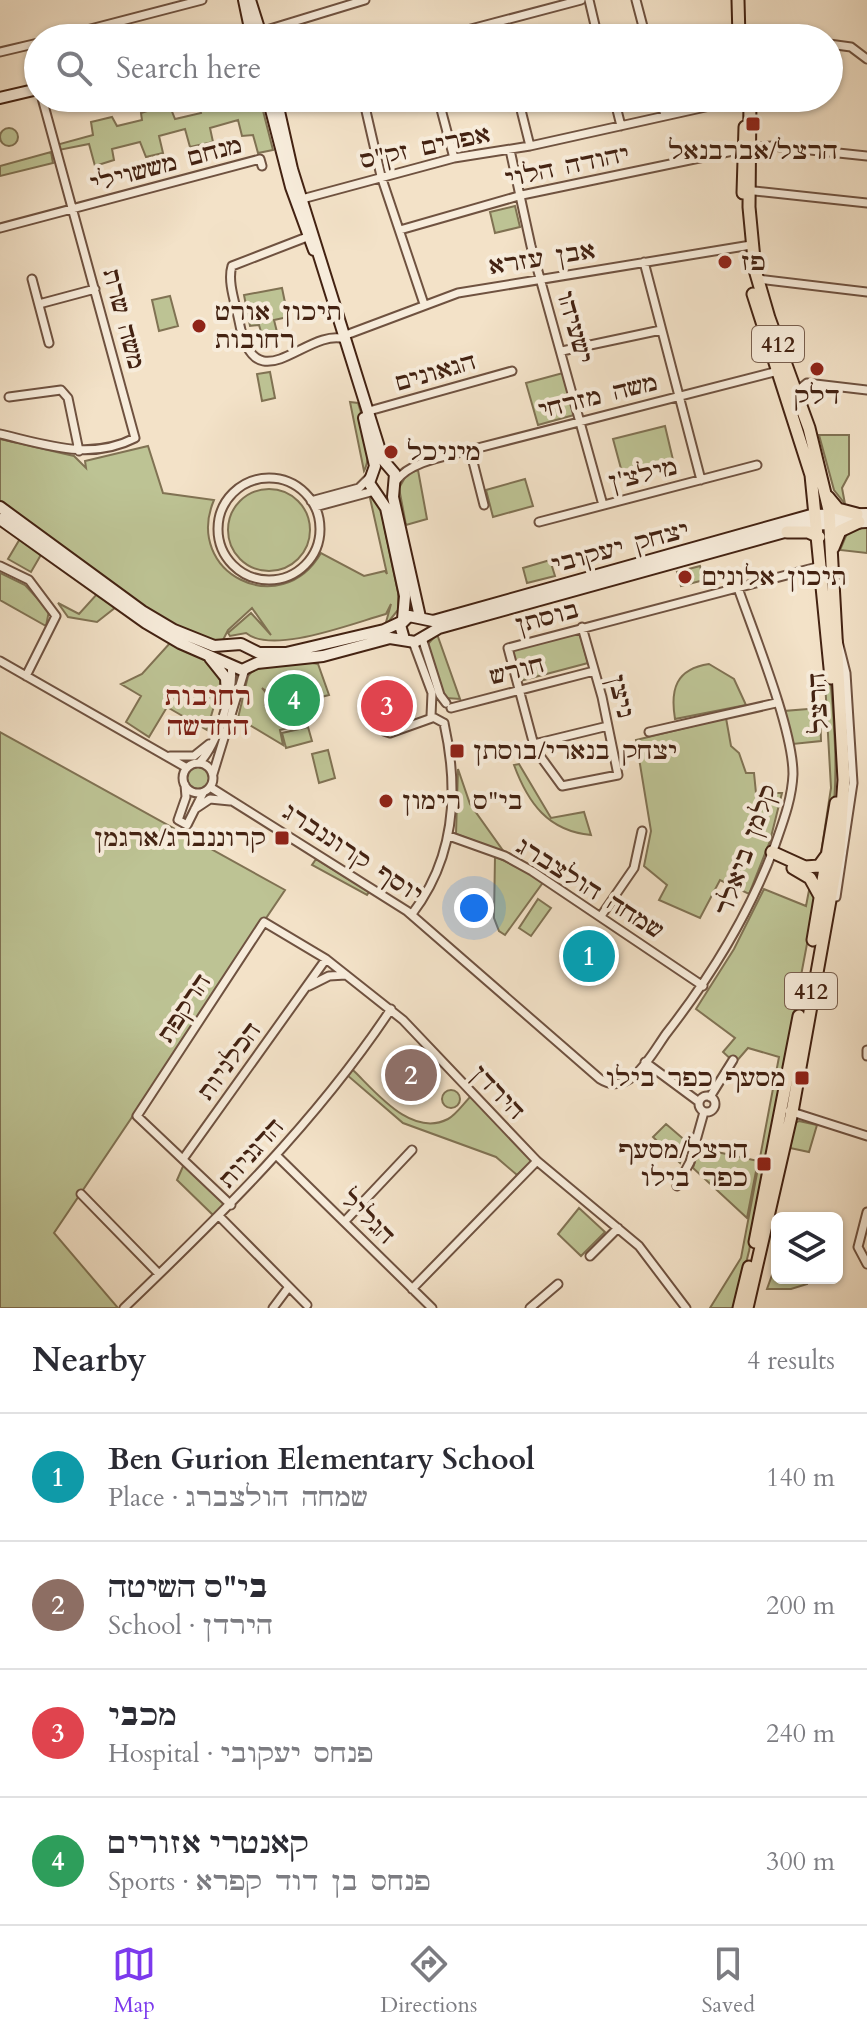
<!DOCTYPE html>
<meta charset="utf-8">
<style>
:root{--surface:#fff;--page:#f2f2f3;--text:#2b2b33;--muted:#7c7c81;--line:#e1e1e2;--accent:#7c3aed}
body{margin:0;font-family:Cardo,"Frank Ruhl Libre",serif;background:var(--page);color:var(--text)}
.controls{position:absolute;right:24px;bottom:24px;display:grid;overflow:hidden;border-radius:12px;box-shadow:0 2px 6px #0004}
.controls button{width:72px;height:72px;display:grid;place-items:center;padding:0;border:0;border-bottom:2px solid var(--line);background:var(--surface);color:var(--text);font:40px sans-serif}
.you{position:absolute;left:474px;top:908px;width:28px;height:28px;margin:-20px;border:6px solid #fff;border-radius:50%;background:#1a73e8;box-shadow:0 0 0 12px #1a73e833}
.badge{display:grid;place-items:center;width:52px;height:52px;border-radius:50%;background:var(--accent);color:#fff;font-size:26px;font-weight:700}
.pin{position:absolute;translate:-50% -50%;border:4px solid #fff;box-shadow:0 2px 8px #0006}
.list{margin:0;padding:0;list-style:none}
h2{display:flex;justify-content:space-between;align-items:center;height:104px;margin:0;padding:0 32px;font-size:34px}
h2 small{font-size:26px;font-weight:400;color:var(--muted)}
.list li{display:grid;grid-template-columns:52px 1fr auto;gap:24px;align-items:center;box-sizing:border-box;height:128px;padding:0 32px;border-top:2px solid var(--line)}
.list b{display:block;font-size:30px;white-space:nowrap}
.list p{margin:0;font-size:26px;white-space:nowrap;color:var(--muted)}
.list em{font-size:26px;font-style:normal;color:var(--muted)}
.icon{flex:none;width:44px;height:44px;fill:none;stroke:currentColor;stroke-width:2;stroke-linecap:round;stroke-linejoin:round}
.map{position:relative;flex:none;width:867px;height:1308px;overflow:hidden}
.search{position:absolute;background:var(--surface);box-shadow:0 2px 6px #0004;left:24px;right:24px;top:24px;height:88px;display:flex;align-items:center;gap:20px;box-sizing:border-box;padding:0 28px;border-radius:44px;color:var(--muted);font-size:30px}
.sheet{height:616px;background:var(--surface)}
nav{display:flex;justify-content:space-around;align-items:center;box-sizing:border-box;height:112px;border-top:2px solid var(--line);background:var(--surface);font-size:22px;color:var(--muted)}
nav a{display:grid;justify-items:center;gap:4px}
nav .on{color:var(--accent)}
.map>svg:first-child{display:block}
.green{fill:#bdc394;stroke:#807253;stroke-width:2}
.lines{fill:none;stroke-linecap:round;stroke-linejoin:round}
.street-casing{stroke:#6f5240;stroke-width:11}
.secondary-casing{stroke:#432212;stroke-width:14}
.primary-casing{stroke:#432212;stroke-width:15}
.street{stroke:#f7ecdb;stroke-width:7}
.secondary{stroke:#f7ecdb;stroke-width:10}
.primary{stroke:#f3e2c8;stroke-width:11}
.poi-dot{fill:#8f2418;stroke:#f7ecdb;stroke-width:3}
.labels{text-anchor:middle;stroke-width:8;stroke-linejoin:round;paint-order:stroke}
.shield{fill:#f7ecdb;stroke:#795f4e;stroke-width:2}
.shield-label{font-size:22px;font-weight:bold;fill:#432212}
.street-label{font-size:24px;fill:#432212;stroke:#f7ecdb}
.poi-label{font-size:24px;fill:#432212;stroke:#f7ecdb;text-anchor:start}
.neighbourhood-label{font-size:26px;fill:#7a1f14;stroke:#f7ecdb}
</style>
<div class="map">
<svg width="867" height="1308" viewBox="0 0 867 1308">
<rect width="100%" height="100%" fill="#f3e2c8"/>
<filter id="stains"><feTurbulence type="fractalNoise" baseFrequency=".0025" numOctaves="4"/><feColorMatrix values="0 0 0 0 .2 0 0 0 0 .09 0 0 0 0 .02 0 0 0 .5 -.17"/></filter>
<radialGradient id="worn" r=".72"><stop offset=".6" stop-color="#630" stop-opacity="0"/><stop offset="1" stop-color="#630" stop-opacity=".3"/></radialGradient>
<path class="green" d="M198,98H224L228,109L260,99L273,150L258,153L253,135L242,136L238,120L210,128L213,142L190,147L185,129L159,136L163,153L146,157L140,142L112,149L114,160L95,166L89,144L59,150L56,145L93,135L91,122L112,117L117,126L142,120L141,113L169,104L175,119L201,113Z
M0 137a9 9 0 1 1 18 0a9 9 0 1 1-18 0Z
M51,152L53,163L0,176V166Z
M515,206L520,227L495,233L490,212Z
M282,288L288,317L274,320L277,332L262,335L259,325L250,326L244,295Z
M170,296L178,326L159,331L152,300Z
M270,372L275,398L262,401L257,374Z
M563,373L574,415L538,425L526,383Z
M350,402L358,403C364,421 373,455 364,471Z
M665,426L674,464L623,476L613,439Z
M819,435H849V475L842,488L845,504L834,490Z
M0,439L74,456L86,468L85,461L148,446L163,493L214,500C183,573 281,622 321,553L364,576L385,571L387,574L370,498L378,497L398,592V610L385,626L391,604L386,614C353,623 273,655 246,633L230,636L228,633L251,613L271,635L252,608L228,630L223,640L206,642L142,606L0,501Z
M418,470L427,519L406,525L399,488L407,474Z
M525,479L533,506L493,517L486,490Z
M228 530a41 41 0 1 1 82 0a41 41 0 1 1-82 0Z
M867,527V553L840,550L848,531Z
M21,537L42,553L31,572L8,559Z
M550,560L555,576L527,583L523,568Z
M700,566L704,580L681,586L677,572Z
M0,573L25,585L49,611L46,626L0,600Z
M820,591L825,618C829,682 849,803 820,860L831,788Z
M97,594L116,607L97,622L68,617L58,603L79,614Z
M579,632L588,663L520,681L511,651Z
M437,634L460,699L446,698L443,692L428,644Z
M170,643L210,662L221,682L207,730L167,707L149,737L126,722L141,696L121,684L142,674Z
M307,662L318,664L329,695L321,697L315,682L303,675L316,686L318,696L313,711L299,722L291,708L281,716L267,703L274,697L262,688L270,697L265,705L281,718L290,712L296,726L280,730L283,745L238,718L248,676L254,669Z
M709,664L734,679L746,705L675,719C670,689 676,669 709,664Z
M820,708L821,741L793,744L784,711Z
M726,718L731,746L739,753L746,773H754L756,793H782L770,841L749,894L720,880L700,918L659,900L667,885L644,866L651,831L636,740Z
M308,727L312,741L286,748L282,733Z
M0,732L285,890L54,1233L118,1308H0Z
M328,750L335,778L319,783L312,754Z
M519,764L551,818L584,812L591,835C548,831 528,803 514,765Z
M185 778a13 13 0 1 1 26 0a13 13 0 1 1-26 0Z
M458,769L470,804L504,852L456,834Z
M495,856L544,881L505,935L499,931L494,918Z
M316,859L369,892L367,895L312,865Z
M811,880L817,891L749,1251L735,1308H710L741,1258L779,1057L748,1048L735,1063L723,1052L735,1038L696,1009L734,949L764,889L806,906Z
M538,899L551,908L531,936L519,928Z
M352,1069C375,1091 411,1138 448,1119C456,1115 464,1103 471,1096L533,1160L517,1175L496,1157L403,1123L347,1075Z
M442 1099a9 9 0 1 1 18 0a9 9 0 1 1-18 0Z
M799,1121L817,1125L809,1152L790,1148L794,1124Z
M666,1124L687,1142L680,1163L653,1137Z
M699,1148L758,1161L747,1218L693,1168Z
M184,1164L224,1204L213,1215L177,1180Z
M579,1208L605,1232L581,1256L558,1234Z
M777,1261V1278H806L807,1284L791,1289H767Z"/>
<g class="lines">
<g class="street-casing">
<path id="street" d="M589,0L598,38
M636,0L646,38
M499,22L503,38
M260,32L365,0
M739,36L763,38
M56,38L202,0
M437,38L581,0
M829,44L851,47L867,59
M0,52L38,43
M363,98L381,176L424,304
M438,98L454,158
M518,98L530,146
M614,98L621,126
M661,98L665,116
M510,150L531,246L603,505
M745,190L867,203
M302,199L454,158L530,146L746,98
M0,228L260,159L262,166
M400,230L522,195L752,147L772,146L867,156
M307,237L232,266C227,282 236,305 239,321C255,407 306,327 345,339
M644,262L701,480
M32,279L49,343
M758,279L867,292
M39,304L95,289
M346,335L458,293L751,245
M562,351L661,330
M797,391L807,383L867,390
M9,397L61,390L68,398L79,451
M369,411L512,371
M0,434C47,445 90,461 135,438L42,98
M470,450L484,505
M218 529a51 51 0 1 1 102 0a51 51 0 1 1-102 0Z
M396,481C410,461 448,456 470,450L782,370
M311,501L359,488L369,478
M315,507L374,491
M539,522L757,465
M0,566L29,580L56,616L26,676
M582,627L602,697L618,775L562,786L535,749L508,648L821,566
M422,638L440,695L446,703
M413,642L432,693L431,716L444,723
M0,661L187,768
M451,708L594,671
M379,720L384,731L390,733L432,718
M649,732L776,703
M534,744L608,726
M170,756H194L209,744
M183 778a15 15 0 1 1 30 0a15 15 0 1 1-30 0Z
M199,763C216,747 235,689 231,666
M213,774L245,669
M185,785L186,797L178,820L187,825L203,793
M210,787L407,911L600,1079C630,1098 651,1055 666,1034C712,975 749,915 775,845C783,822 792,799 793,774C793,729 754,634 738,588
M195,809L210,799L230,801
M449,836L505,856L532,871L703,986
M836,897L853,783L846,673L837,637
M412,914C456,857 459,790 444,723
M601,916L634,868L642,831
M309,986L329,976L346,975
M867,1050V1056
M645,1062L699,1102
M699 1104a8 8 0 1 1 16 0a8 8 0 1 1-16 0Z
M710,1097L733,1060
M789,1111L867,1136
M276,1155L432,1308
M183,1159L326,959
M677,1186L690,1162L704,1112
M81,1194L159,1274
M231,1205L137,1116L264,922L326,959L403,1020L537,1161L639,1246L686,1308
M867,1212L858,1247L867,1264
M220,1217L307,1305
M345,1221L412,1150
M590,1256L618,1228
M412,1289L537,1161
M124,1308C221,1215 316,1122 391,1009
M273,1308L288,1288
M530,1308L558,1284"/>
</g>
<g class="secondary-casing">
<path id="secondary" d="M244,0L252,38
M250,0L262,38
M233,38L254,33
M0,98L38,89
M268,98L291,187L314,250
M276,98L292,169L383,460L395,474L393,497L420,617
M364,418L375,466L369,483L386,508L405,596L403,619
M0,507L142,611L174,630L214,646L241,644L259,653H286L384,630L401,622
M0,519L146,623L180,643L242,670L257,663L323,656L390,638L415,642L439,628L810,525L867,522
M404,639L400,625L409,616L433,621L811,515L867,514
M210,658L226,678L227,698"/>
</g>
<g class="primary-casing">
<path id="primary" d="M738,0L739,38
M743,193L745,127
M753,294L811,475L831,678
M828,497L838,509L857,514
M787,532H808L819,537
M833,548L840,531L859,522
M772,852L805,867L819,866L827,855
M793,868L810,878L821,898
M813,940L836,803
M755,1242L799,1016
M739,1308L749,1267
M747,1308L792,1112L839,850L844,780L829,510L809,428L769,318L755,270L749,207L750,98"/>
</g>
<use href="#street" class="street"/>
<use href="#secondary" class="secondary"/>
<use href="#primary" class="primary"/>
</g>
<g class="poi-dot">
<rect x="745" y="116" width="16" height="16" rx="4"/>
<circle cx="725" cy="262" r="8"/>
<circle cx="199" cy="326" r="8"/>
<circle cx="817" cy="369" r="8"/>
<circle cx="391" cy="452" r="8"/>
<circle cx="685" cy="577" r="8"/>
<rect x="449" y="743" width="16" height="16" rx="4"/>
<circle cx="386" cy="801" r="8"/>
<rect x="274" y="830" width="16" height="16" rx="4"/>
<rect x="794" y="1070" width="16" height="16" rx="4"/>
<rect x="756" y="1156" width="16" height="16" rx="4"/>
</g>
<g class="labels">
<g class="shield">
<rect x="752" y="326" width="52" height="36" rx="6"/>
<rect x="785" y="973" width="52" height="36" rx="6"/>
</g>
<g class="shield-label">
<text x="778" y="352">412</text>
<text x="811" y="999">412</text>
</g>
<g class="street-label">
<text transform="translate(425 147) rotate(-12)" y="8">אפרים זק"ס</text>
<text transform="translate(166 164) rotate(-15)" y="8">מנחם מששוילי</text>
<text transform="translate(567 166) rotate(-12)" y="8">יהודה הלוי</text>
<text transform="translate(542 258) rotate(-9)" y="8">אבן עזרא</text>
<text transform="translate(124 319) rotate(75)" y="8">משה שרת</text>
<text transform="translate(575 327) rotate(74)" y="8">ישעיהו</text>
<text transform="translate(435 372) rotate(-16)" y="8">הגאונים</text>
<text transform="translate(598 396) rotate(-14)" y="8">משה מזרחי</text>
<text transform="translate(643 474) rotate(-14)" y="8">מילצ'ן</text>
<text transform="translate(620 547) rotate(-15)" y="8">יצחק יעקובי</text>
<text transform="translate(547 617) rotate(-15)" y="8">בוסתן</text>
<text transform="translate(517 670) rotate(-14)" y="8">חורש</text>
<text transform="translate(621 696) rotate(76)" y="8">ניצן</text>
<text transform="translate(818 703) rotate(-94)" y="8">הרצל</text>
<text transform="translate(746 850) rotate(-70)" y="8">קלמן ביאלר</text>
<text transform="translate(353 853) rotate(33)" y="8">יוסף קרוננברג</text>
<text transform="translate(590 888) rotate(32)" y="8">שמחה הולצברג</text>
<text transform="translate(184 1008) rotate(-57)" y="8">הרקפת</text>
<text transform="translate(229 1061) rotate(-54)" y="8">הכלניות</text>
<text transform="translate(498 1092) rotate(46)" y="8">הירדן</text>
<text transform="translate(251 1153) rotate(-48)" y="8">הדגניות</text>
<text transform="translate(368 1217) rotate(45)" y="8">הגליל</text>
</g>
<g class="poi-label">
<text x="753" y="159" text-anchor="middle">הרצל/אברבנאל</text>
<text x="741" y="270">פז</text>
<text x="215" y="320">תיכון אורט<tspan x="215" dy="28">רחובות</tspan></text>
<text x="817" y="404" text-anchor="middle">דלק</text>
<text x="407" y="460">מיניכל</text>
<text x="701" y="585">תיכון אלונים</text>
<text x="473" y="759">יצחק בנארי/בוסתן</text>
<text x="402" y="809">בי"ס רימון</text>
<text x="266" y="846" text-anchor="end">קרוננברג/ארגמן</text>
<text x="786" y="1086" text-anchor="end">מסעף כפר בילו</text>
<text x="748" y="1158" text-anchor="end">הרצל/מסעף<tspan x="748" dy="28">כפר בילו</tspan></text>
</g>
<g class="neighbourhood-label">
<text x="208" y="705">רחובות<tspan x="208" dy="30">החדשה</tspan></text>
</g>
</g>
<rect width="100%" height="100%" filter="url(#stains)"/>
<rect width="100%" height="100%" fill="url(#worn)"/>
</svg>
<div class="controls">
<button><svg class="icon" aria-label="layers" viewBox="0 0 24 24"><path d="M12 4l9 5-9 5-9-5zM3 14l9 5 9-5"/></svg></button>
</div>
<div class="you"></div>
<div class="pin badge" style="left:589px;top:956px;background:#0f9aa8">1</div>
<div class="pin badge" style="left:411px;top:1075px;background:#8d6e63">2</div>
<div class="pin badge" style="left:387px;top:706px;background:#e0444e">3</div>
<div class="pin badge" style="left:294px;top:700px;background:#2e9e5b">4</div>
<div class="search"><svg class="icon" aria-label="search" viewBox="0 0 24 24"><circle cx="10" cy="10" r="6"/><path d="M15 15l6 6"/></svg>Search here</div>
</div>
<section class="sheet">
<h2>Nearby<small>4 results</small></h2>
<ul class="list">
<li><span class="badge" style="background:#0f9aa8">1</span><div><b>Ben Gurion Elementary School</b><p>Place · שמחה הולצברג</p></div><em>140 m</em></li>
<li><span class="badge" style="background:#8d6e63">2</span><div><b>בי&quot;ס השיטה</b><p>School · הירדן</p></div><em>200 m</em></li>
<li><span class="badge" style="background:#e0444e">3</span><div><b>מכבי</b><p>Hospital · פנחס יעקובי</p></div><em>240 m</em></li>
<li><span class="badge" style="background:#2e9e5b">4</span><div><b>קאנטרי אזורים</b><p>Sports · פנחס בן דוד קפרא</p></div><em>300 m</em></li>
</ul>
</section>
<nav>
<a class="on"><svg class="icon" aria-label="map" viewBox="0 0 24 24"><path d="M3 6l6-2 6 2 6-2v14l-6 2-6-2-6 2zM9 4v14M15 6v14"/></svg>Map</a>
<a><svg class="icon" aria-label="directions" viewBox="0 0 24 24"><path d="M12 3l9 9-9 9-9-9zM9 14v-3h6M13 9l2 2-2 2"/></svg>Directions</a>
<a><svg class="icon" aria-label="saved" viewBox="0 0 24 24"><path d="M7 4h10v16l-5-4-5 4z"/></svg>Saved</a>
</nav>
